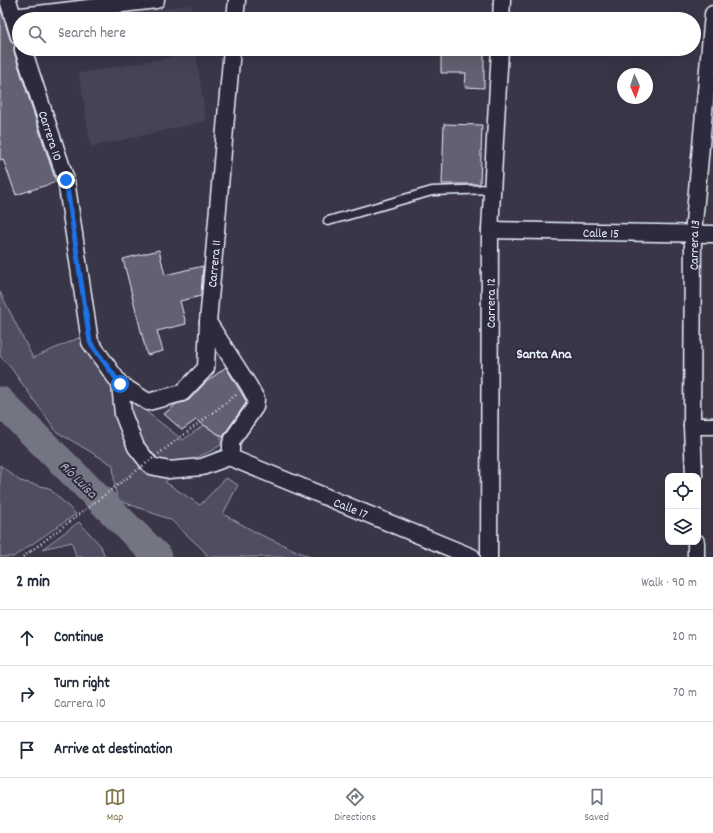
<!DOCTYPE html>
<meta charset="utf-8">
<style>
:root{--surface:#fff;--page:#f2f2f3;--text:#1f2937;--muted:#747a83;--line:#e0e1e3;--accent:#84754c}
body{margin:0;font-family:Dekko,sans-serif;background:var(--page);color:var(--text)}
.controls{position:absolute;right:12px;bottom:12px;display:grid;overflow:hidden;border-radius:8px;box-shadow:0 4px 16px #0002}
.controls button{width:36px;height:36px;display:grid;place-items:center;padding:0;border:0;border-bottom:1px solid var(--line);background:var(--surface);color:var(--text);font:20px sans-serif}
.compass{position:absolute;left:617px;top:68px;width:36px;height:36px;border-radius:50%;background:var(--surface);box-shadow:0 4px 16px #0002;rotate:177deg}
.stop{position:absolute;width:12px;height:12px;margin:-9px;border:3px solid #1a73e8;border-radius:50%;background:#fff}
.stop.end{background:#1a73e8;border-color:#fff;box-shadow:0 1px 4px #0008}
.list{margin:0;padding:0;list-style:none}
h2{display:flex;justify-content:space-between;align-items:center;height:52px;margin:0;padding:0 16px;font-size:17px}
h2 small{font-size:13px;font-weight:400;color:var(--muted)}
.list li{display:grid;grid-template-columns:26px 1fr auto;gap:12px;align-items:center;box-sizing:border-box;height:56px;padding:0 16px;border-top:1px solid var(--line)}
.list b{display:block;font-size:15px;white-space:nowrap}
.list p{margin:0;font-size:13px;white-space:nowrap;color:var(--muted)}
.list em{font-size:13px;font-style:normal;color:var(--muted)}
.icon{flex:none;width:22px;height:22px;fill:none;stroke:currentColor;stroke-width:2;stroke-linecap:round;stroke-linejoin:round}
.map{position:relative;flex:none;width:713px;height:557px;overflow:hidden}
.search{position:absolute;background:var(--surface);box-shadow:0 4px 16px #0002;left:12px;right:12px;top:12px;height:44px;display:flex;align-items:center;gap:10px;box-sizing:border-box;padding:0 14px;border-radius:22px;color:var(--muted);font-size:15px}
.sheet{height:220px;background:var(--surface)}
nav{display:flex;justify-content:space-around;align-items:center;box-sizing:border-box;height:56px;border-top:1px solid var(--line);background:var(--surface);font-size:11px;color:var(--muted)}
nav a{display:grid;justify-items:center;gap:2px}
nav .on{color:var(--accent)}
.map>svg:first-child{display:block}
.built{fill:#464354}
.green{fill:#504e5f;stroke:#9ca0ac}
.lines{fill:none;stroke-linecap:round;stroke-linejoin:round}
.river{stroke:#737482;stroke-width:29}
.building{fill:#636171;stroke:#e8f1f8}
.service-casing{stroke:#e8f1f8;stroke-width:11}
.minor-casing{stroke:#e8f1f8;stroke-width:19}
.path{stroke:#e8f1f8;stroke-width:2.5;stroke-dasharray:1 3;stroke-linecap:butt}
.service{stroke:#2f2a3d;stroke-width:8}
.minor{stroke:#2f2a3d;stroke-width:16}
.path-bridge{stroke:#e8f1f8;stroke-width:2.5;stroke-dasharray:1 3;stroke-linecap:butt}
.route{stroke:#1a73e8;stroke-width:5}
.labels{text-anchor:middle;stroke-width:4;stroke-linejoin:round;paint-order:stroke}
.street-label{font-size:13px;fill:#e8f1f8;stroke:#2f2a3d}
.neighbourhood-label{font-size:14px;font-weight:bold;fill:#e8f1f8;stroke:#2f2a3d}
.water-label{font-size:14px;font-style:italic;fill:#aeb2bd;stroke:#2f2a3d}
</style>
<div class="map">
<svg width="713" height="557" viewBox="0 0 713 557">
<rect width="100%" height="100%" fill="#3a3648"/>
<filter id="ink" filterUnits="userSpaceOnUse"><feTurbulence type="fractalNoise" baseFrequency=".025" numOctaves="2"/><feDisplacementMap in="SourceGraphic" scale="8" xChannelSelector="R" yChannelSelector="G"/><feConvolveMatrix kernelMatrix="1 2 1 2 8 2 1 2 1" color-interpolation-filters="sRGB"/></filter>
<g filter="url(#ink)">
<path class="built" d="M192,5L194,19H67Z
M196,53L206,121L91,147L79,73Z"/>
<path class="green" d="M0,292L33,358L90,333L148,413L183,440L204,425L221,436V445L211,451L189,461L165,482L200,505L226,478L238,485L223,514L259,534L310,557H208L204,551L171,520L118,500L115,490L113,465L57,432L11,368L0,356Z
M0,465L20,481L49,488L76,514L13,557H0Z
M79,522L101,546L105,557H76L72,542L42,549Z"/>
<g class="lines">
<path class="river" d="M0,401L158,557"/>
</g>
<path class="building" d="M0,6L10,39L12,43L15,44L14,47V52L56,182L16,195L3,159L0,160Z
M441,49H484V88L465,87L466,73H441Z
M444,124L482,125L480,184H442Z
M159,250L165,275L203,266L201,296L180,301L186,324L157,331L163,351L147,355L123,259Z
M226,367L246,401V403L226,432L223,437L196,420L182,430L164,414L176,404L184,402L189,400L205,383Z"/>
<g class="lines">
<g class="service-casing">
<path id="service" d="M328,221L432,191L492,189"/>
</g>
<g class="minor-casing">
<g id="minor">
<path d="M8,0L19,36"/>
<path d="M13,17L156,0"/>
<path d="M235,19L237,0"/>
<path d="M501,19L502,0"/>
<path id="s1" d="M23,49L66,180L90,342L120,384L148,402L182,393L206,368L208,322"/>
<path id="s2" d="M490,230L713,234"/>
<path d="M120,384L123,414L136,447L151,466L169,470L202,467L229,457"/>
<path d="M692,426H713"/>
<path id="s3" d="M229,457L231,450V443L234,437L255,407L256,399L249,386L208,322L232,49"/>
<path id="s4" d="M229,457L472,557"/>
<path id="s5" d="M694,476L692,426L693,234L713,14"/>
<path d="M696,542V557"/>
<path id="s6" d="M489,557L490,230L500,49"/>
</g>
</g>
<path class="path" d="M232,398L237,394
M23,557L31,551"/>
<use href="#service" class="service"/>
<use href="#minor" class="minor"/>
<path class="path-bridge" d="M31,551L232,398"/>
</g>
</g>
<g class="lines" filter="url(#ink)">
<path class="route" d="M66,180L90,342L120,384"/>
</g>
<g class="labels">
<g class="street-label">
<text dy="5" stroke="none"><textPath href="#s1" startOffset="91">Carrera 10</textPath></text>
<text dy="5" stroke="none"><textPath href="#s2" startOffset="111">Calle 15</textPath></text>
<text dy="5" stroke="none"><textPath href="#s5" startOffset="231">Carrera 13</textPath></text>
<text dy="5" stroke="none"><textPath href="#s3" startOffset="215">Carrera 11</textPath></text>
<text dy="5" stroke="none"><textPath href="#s6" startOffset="254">Carrera 12</textPath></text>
<text dy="5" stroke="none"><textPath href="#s4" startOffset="132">Calle 17</textPath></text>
</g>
<g class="neighbourhood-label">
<text x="544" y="358">Santa Ana</text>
</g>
<g class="water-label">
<text transform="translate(79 479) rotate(45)" y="5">Río Luisa</text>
</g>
</g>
</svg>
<div class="controls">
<button><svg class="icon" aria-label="locate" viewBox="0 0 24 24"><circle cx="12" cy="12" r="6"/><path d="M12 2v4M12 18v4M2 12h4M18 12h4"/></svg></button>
<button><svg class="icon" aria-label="layers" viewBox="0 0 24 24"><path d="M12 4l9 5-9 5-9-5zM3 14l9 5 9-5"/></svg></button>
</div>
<svg class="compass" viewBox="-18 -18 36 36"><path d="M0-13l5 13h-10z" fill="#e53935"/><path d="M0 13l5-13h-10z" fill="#747a83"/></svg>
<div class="stop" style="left:120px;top:384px"></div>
<div class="stop end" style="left:66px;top:180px"></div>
<div class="search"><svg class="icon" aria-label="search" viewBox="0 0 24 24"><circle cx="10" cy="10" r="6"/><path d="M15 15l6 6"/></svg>Search here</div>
</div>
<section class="sheet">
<h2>2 min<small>Walk · 90 m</small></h2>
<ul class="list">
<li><svg class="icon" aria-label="ahead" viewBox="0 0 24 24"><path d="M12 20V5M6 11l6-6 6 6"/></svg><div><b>Continue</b></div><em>20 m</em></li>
<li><svg class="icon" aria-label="right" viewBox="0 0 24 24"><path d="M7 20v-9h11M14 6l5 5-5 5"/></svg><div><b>Turn right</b><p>Carrera 10</p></div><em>70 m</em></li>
<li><svg class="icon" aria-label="arrive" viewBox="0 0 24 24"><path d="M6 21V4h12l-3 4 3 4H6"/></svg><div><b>Arrive at destination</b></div></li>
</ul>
</section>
<nav>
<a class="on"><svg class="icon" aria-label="map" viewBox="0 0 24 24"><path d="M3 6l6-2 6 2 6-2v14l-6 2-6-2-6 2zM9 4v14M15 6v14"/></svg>Map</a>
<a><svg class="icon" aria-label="directions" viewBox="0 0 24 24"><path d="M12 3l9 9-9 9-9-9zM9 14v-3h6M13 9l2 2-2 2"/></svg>Directions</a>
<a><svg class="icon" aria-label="saved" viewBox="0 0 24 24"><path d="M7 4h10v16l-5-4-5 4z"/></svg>Saved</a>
</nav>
